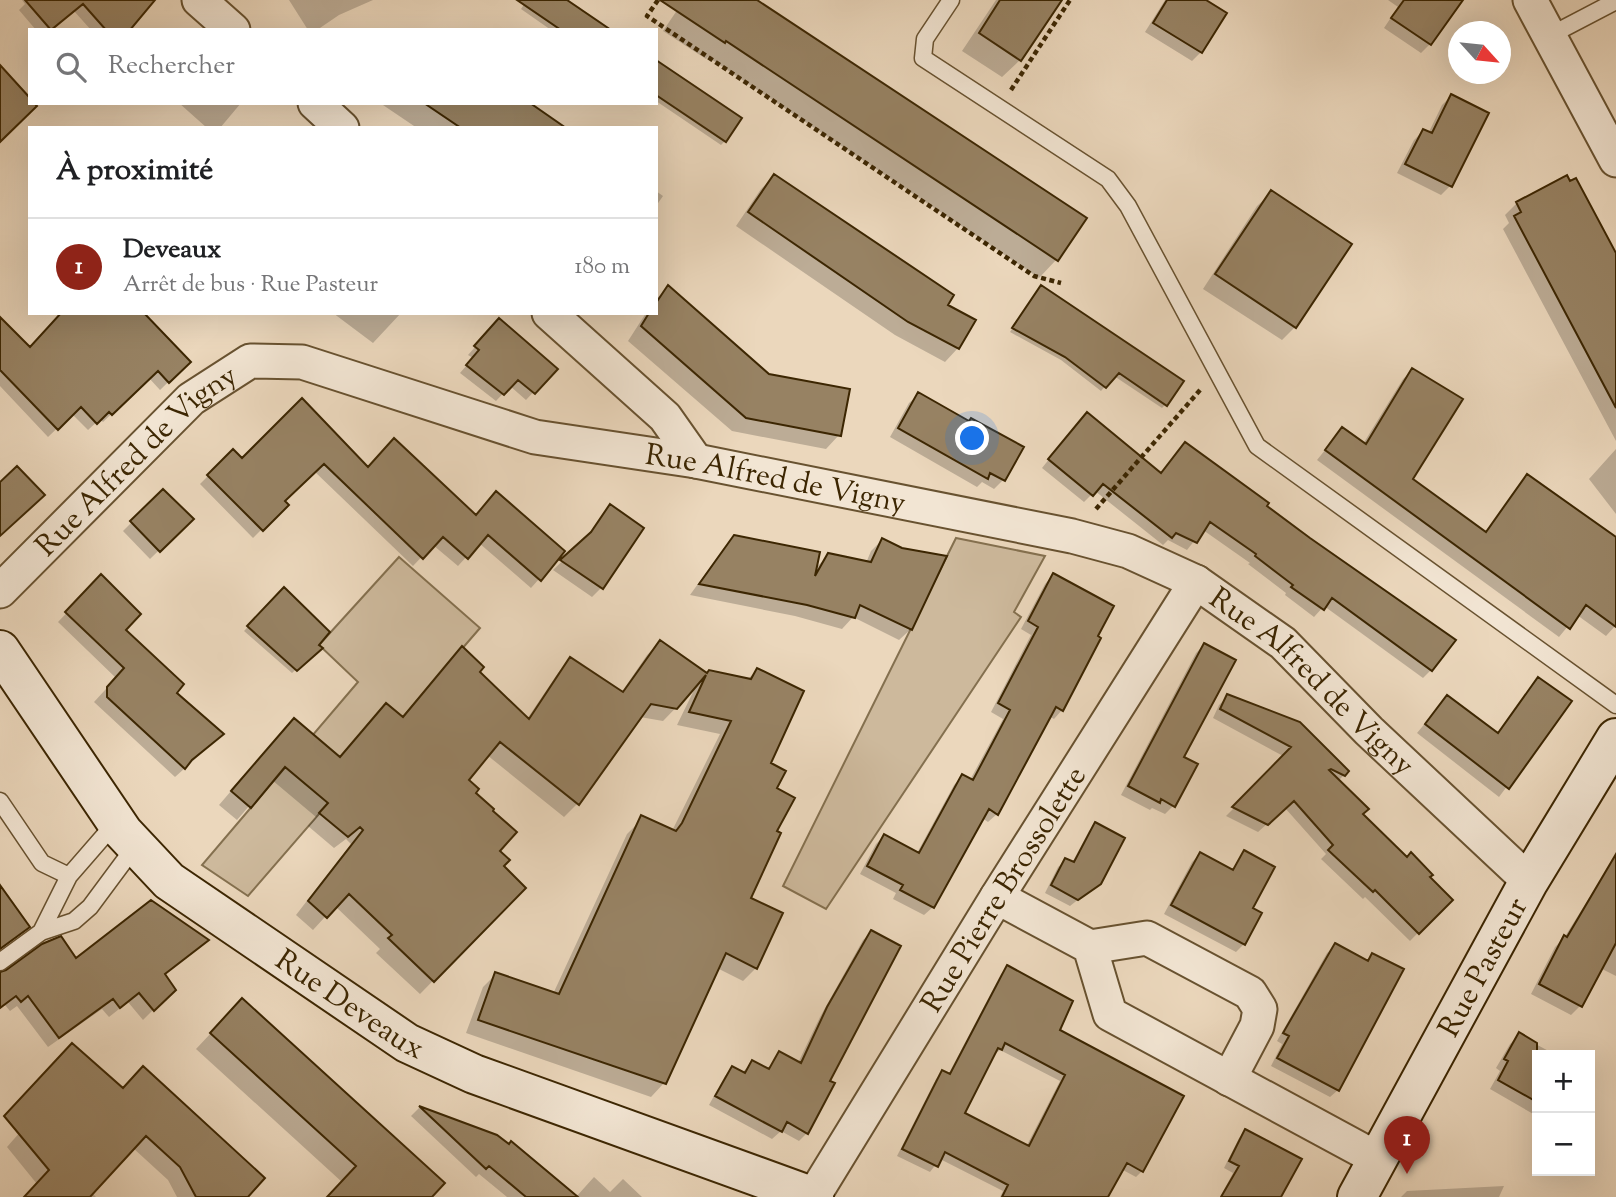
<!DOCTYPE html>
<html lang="fr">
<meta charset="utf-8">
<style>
:root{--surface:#fff;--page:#f6f6f6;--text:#202124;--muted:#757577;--line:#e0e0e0;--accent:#8f2418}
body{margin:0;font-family:"Sorts Mill Goudy",serif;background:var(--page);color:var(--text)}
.controls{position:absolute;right:21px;bottom:21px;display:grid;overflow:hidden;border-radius:0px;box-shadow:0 7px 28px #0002}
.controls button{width:63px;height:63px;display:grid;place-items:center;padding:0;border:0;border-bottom:2px solid var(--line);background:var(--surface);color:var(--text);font:35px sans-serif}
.compass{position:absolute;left:1448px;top:21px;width:63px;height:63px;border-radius:50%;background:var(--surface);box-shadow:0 7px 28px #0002;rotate:117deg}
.you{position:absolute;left:973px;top:439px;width:24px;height:24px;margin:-18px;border:5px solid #fff;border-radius:50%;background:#1a73e8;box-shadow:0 0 0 10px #1a73e833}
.badge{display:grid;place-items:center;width:46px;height:46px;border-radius:50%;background:var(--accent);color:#fff;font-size:23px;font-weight:700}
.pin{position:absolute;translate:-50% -58px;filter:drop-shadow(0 2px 4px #0008)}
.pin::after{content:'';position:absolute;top:37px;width:24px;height:21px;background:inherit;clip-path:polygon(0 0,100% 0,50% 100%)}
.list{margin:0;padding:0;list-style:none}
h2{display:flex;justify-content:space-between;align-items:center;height:91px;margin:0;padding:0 28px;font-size:30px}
h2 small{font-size:23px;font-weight:400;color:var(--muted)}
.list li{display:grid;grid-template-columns:46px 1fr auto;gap:21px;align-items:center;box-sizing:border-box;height:98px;padding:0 28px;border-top:2px solid var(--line)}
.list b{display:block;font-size:26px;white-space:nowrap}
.list p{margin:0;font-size:23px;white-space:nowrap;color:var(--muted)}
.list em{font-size:23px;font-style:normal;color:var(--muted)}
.icon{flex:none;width:38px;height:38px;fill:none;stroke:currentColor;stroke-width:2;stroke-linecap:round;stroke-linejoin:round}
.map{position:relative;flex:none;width:1616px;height:1197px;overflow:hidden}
.search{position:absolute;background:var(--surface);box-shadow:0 7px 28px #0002;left:28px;top:28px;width:630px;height:77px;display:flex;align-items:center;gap:18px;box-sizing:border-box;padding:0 24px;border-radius:0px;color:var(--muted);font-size:26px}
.panel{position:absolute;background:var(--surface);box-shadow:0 7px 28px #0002;left:28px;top:126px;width:630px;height:189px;border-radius:0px}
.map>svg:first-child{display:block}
.green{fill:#cdb99c;stroke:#84704f;stroke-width:2}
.shadow{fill:#0003;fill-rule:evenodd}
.building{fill:#978263;stroke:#3c2602;stroke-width:2;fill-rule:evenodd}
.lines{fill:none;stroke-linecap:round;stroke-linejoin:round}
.lane-casing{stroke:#685230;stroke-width:19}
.street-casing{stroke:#685230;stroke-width:37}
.secondary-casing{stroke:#3c2602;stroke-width:42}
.path{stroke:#3c2602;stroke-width:4.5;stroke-dasharray:5 3.5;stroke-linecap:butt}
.lane{stroke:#f2e5d3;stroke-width:16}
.street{stroke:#f2e5d3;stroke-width:33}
.secondary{stroke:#f2e5d3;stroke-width:38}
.labels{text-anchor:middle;stroke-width:5;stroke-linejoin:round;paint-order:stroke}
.street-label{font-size:30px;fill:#3c2602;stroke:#f2e5d3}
</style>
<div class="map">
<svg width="1616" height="1197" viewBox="0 0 1616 1197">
<rect width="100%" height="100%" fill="#ebd7bc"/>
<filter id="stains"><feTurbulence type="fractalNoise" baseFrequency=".00286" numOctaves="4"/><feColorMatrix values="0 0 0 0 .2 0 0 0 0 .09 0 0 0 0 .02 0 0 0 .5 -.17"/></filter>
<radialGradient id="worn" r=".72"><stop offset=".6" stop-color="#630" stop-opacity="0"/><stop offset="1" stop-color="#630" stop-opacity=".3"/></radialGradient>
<path class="green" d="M956,538L1045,556L1014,612L1021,617L826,909L783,886Z
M399,557L480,628L248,896L202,865L358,682L319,645Z"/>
<path class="shadow" d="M22,0H131L127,30H91L74,11L52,30H36L19,10L25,4Z
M289,0H373L339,15L317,30H308Z
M527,0H564L608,30H551L521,9Z
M684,0H754L1084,218L1056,260L1039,278L708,57L706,59L663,31Z
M996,0H1059L1020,60L1002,77L962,51Z
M1165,0H1203L1201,52L1192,61L1145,32Z
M1388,0H1460L1430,44L1421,53L1384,28L1398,7Z
M656,63L725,141L721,145L656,101Z
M1451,96L1450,186L1441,195L1397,173L1414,140L1423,131L1428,134L1442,105Z
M179,103H241L220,128H207Z
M380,103H527L563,128H417Z
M774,176L945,305L958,348L945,362L895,335L736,226L761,189Z
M1566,177L1616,257V441L1503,229L1509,223L1505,215L1517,203Z
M656,191L663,196L656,206Z
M1271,193L1295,327L1282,340L1203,289L1257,206Z
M668,288L839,435L826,449L732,431L628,341L646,313H656V299Z
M1037,291L1166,404L1162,408L1114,376L1101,391L1061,360L1010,332Z
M333,313H401L373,343Z
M492,328L555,369L526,400L510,386L496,401L460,373L473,358L468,355Z
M30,350L189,362L160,390L149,378L103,422L100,419L88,430L72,414L48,437L0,386V355Z
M1413,370L1411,479L1485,533L1518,486L1527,477L1616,539V625L1606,636L1577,615L1559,637L1317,460L1342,429L1363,444L1403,379Z
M919,394L968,423L1021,448L1003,480L994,489L982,482L977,487L890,437L909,403Z
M302,401L368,469L394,440L539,579L531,588L479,543L458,566L433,545L413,566L314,471L283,501L286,505L253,538L200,484L233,451L242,461Z
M1079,422L1160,475L1264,507L1431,670L1423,678L1324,606L1314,617L1285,595L1286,593L1248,564L1250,563L1203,530L1187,550L1168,540L1163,545L1095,491L1084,502L1042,468Z
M1616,449V514L1589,479Z
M163,491L191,519L150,559L123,531Z
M610,507L642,529L601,588L592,597L553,570L583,541Z
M735,537L815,569L828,555L866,563L871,551L882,540L911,629L899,640L853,617L842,629L795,616L690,595L723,549Z
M1053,575L1099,639L1062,710L1054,719L1049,716L997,814L988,822L982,818L933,907L924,915L893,899L896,893L860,874L876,844L884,836L917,853L954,785L962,776L970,780L1003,719L991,712L1031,635L1021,629L1045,584Z
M101,577L123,630L213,743L175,777L94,702L116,678L58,622Z
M284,589L320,648L292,673L244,631Z
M660,642L706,675L747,680L757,670L768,764L775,789L774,831L749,899L780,914L756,968L743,981L717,968L664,1083L651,1097L466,1033L483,987L496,974L553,994L627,834L640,821L672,831L720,734L677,725L695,688L663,721L640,717L577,804L564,817L487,755L466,780L498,851L502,866L524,888L420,994L376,953L380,949L335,906L313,930L296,915L351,844L346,839L334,848L308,826L316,817L272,780L237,820L219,805L281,733L339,758L386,705L402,718L449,662L477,673L527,719L558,673L571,660L621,693L647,655Z
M1204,645L1174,805L1165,814L1152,808L1150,810L1121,795L1196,653Z
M1539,679L1570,702L1499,797L1417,733L1447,697L1496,735Z
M1228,696L1344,775L1338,781L1361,815L1450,900L1410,941L1365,897L1363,899L1321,859L1326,854L1285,808L1258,832L1226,816L1285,757L1213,718L1219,705Z
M1096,824L1099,883L1070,906L1045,893L1058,867L1066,860L1072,863L1089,831Z
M1245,852L1250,909L1244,944L1236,952L1164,914L1192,862L1200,854L1231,871Z
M1616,855V976L1600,968L1580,1006L1571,1015L1531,994L1555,947L1564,938Z
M871,933L828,1082L807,1133L799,1141L781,1131L772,1139L709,1105L725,1076L732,1068L742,1073L752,1062L767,1070L780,1053L798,1063L820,1017L863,940Z
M207,941L164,975L174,989L143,1020L128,1002L109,1017L102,1009L48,1047L17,1006L10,1011L5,1005L0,1009V973Z
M1335,946L1366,961L1373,955L1338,1090L1330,1097L1271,1066L1282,1044L1277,1041L1327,953Z
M1007,967L1057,1031L1142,1171L1136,1177L1121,1169L1106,1197H1000L1003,1191L940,1159L930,1172L897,1156L936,1079L942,1073L948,1075L1001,974ZM1000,1050L1060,1081L1026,1147L962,1114L992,1054L994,1055Z
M227,1016L429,1197H328L342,1182L196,1049Z
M1519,1035L1556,1055H1537V1113L1535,1115L1490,1089L1500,1071L1496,1068L1510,1044Z
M122,1090L245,1197H177L168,1180L133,1148L92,1193L96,1197H26L37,1184L7,1147L49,1099Z
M419,1108L496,1136L575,1197H507L479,1174L476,1177L411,1116Z
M1246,1131L1280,1197H1220L1233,1173L1224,1168L1239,1138Z
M594,1177L610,1192L623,1179L642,1197H576Z
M1504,1186L1499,1197H1401L1407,1191Z"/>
<path class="building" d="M25,0H155L130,30H106L83,4L51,30Z
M517,0H567L611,30H561Z
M660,0H757L1087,218L1058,261L726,41L725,43Z
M1000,0H1062L1021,61L979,33Z
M1167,0H1206L1227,13L1202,53L1153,23Z
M1404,0H1463L1431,45L1391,18Z
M656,60L742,118L726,142L656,95Z
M0,65L30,98V103H34L37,106L0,142Z
M1451,94L1489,113L1452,187L1405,164L1423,129L1432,133Z
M424,103H530L566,128H461Z
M774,174L954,295L948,305L976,320L959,349L908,322L748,212Z
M1567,175L1570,181L1576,178L1616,253V408L1514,216L1521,212L1516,202Z
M1271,190L1352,244L1296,328L1215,274Z
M668,285L769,374L850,389L841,436L746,418L641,326L649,313H656V303Z
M1041,285L1184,381L1167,406L1119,373L1106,388L1065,357L1012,328Z
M61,313H144L191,362L169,383L158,371L112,415L109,412L97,424L81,407L58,430L0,370V317L30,347Z
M499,318L558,369L535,394L518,380L504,395L466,365L479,350L474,346Z
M1412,368L1463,399L1413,479L1486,532L1527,474L1616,537V627L1586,605L1570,629L1325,450L1342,427L1366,444Z
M918,392L969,421L971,418L1024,447L1005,481L990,473L988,479L898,428Z
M302,398L368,467L394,438L476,515L496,491L565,551L541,581L488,535L468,559L443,537L423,559L324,464L285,501L289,505L263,531L207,475L233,449L242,458Z
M1087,412L1161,473L1185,442L1269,503L1267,506L1310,538L1456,640L1432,671L1332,598L1324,610L1291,587L1293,585L1255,556L1256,554L1210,522L1197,543L1176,533L1172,538L1103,484L1093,496L1048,459Z
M17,466L45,495L0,536V482Z
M163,489L194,519L160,552L130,521Z
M610,504L644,528L603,589L560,560L591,532Z
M734,535L820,552L815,576L828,553L871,562L882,538L902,548L947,556L912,630L860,605L855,618L807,605L699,584Z
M1053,573L1114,606L1098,636L1101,638L1063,711L1056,707L998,815L989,809L934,908L900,890L903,885L867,866L884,834L919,853L962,774L973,780L1010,710L998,703L1038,627L1028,621Z
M101,574L141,614L126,630L184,684L177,693L224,734L192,760L185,769L107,697V687L124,668L65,612Z
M284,587L330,632L319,645L323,648L297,671L247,626Z
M660,640L707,673L709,670L751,679L757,668L804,691L771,763L786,771L777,788L795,798L777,831L781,833L751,898L783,913L757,969L726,953L666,1084L478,1020L495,972L559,994L641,815L676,831L682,823L731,721L689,712L706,675L677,709L651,704L579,805L500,742L469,780L479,789L476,793L494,809L493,811L517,832L500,851L510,860L504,866L526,888L434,982L388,938L392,935L349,894L327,918L308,901L363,830L360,827L348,837L319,813L328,803L285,767L251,808L231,791L294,718L340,757L386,703L403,717L462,646L484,667L480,672L529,719L570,657L623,692Z
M1204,643L1236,660L1184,757L1198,764L1175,807L1161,799L1160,803L1128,786Z
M1538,677L1572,701L1509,789L1425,724L1447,695L1498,733Z
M1227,694L1300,722L1349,771L1345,776L1331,769L1329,770L1369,809L1363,814L1407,857L1411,852L1433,875L1430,877L1453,900L1419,934L1375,890L1373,892L1328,850L1333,845L1294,801L1268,825L1232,807L1291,747L1220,709Z
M1095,822L1125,838L1101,884L1078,900L1051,885L1065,858L1074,862Z
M1244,850L1275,867L1253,908L1262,913L1245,945L1171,905L1200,852L1233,870Z
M1616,854V943L1582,1007L1539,984L1564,935L1567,937Z
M0,885L30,927L0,949Z
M151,900L209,940L165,974L176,990L154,1011L139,993L120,1008L113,999L59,1038L28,996L21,1002L16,996L0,1008V972L6,970L42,944L61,936L76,958Z
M871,930L901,946L830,1081L835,1083L808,1134L787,1122L782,1132L715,1096L732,1066L745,1073L752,1060L769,1069L779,1051L801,1063L827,1007Z
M1335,943L1368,961L1372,953L1404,969L1339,1091L1277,1058L1289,1036L1283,1033Z
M1007,965L1073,1001L1060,1030L1184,1096L1143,1172L1127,1163L1108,1197H1002L1008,1185L945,1152L938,1167L902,1149L942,1070L950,1074ZM1005,1043L1065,1075L1029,1146L965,1113L998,1048L1002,1050Z
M242,998L445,1183L432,1197H327L356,1166L210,1033Z
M1519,1032L1537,1043V1102L1498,1080L1508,1061L1504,1059Z
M72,1043L123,1088L143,1066L265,1178L248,1197H196L180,1167L146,1136L90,1197H24L49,1170L4,1116Z
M419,1106L497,1135L509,1144L511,1141L578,1197H526L489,1166L486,1169Z
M1245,1129L1302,1159L1281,1197H1221L1239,1166L1229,1161Z"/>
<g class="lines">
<g class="lane-casing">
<path id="lane" d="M951,0L925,39L923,58L1108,179L1128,206L1257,446L1616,705
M1549,36L1616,1
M0,801L42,863L69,876
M41,932L74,921L90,907L136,845
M0,962L41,932L69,876L116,822"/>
</g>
<g class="street-casing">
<g id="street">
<path d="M199,0L233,30"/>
<path d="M1530,0L1616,160"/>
<path d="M315,103L342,128"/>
<path d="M549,313L665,417L696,461"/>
<path id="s1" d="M0,591L191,399L250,361L302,362L535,437L696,461L1072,536L1128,551L1196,582L1283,643L1369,731L1529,881"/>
<path d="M997,897L1090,947L1110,1014L1376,1158"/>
<path d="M1090,947L1147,938L1250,993L1260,1009L1257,1026L1229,1079"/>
<path id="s2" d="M813,1197L997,897L1196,582"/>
</g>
</g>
<g class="secondary-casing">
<g id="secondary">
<path id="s3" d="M0,650L123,832L169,881L407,1043L474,1074L814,1197"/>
<path id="s4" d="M1357,1197L1529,881L1616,738"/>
</g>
</g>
<path class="path" d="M658,0L647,16L1034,276L1061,283
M1011,90L1070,0
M1096,509L1201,389"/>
<use href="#lane" class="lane"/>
<use href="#street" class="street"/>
<use href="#secondary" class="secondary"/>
</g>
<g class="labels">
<g class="street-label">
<text dy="10" stroke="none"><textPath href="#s1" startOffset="189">Rue Alfred de Vigny</textPath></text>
<text dy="10" stroke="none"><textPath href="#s1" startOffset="882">Rue Alfred de Vigny</textPath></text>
<text dy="10" stroke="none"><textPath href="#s1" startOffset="1470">Rue Alfred de Vigny</textPath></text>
<text dy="10" stroke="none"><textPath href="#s2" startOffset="362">Rue Pierre Brossolette</textPath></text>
<text dy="10" stroke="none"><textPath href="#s4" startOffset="262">Rue Pasteur</textPath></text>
<text dy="10" stroke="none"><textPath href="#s3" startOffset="506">Rue Deveaux</textPath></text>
</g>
</g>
<rect width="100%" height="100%" filter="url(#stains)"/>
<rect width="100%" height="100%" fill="url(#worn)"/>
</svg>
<div class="controls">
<button>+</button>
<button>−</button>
</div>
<svg class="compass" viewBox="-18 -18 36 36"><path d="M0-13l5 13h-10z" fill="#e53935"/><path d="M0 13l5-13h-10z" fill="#757577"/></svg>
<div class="you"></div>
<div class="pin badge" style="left:1407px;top:1174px">1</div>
<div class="search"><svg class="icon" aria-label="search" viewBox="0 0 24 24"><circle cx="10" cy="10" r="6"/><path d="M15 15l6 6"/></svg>Rechercher</div>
<section class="panel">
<h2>À proximité<small></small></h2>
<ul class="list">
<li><span class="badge">1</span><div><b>Deveaux</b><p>Arrêt de bus · Rue Pasteur</p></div><em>180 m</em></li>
</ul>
</section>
</div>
